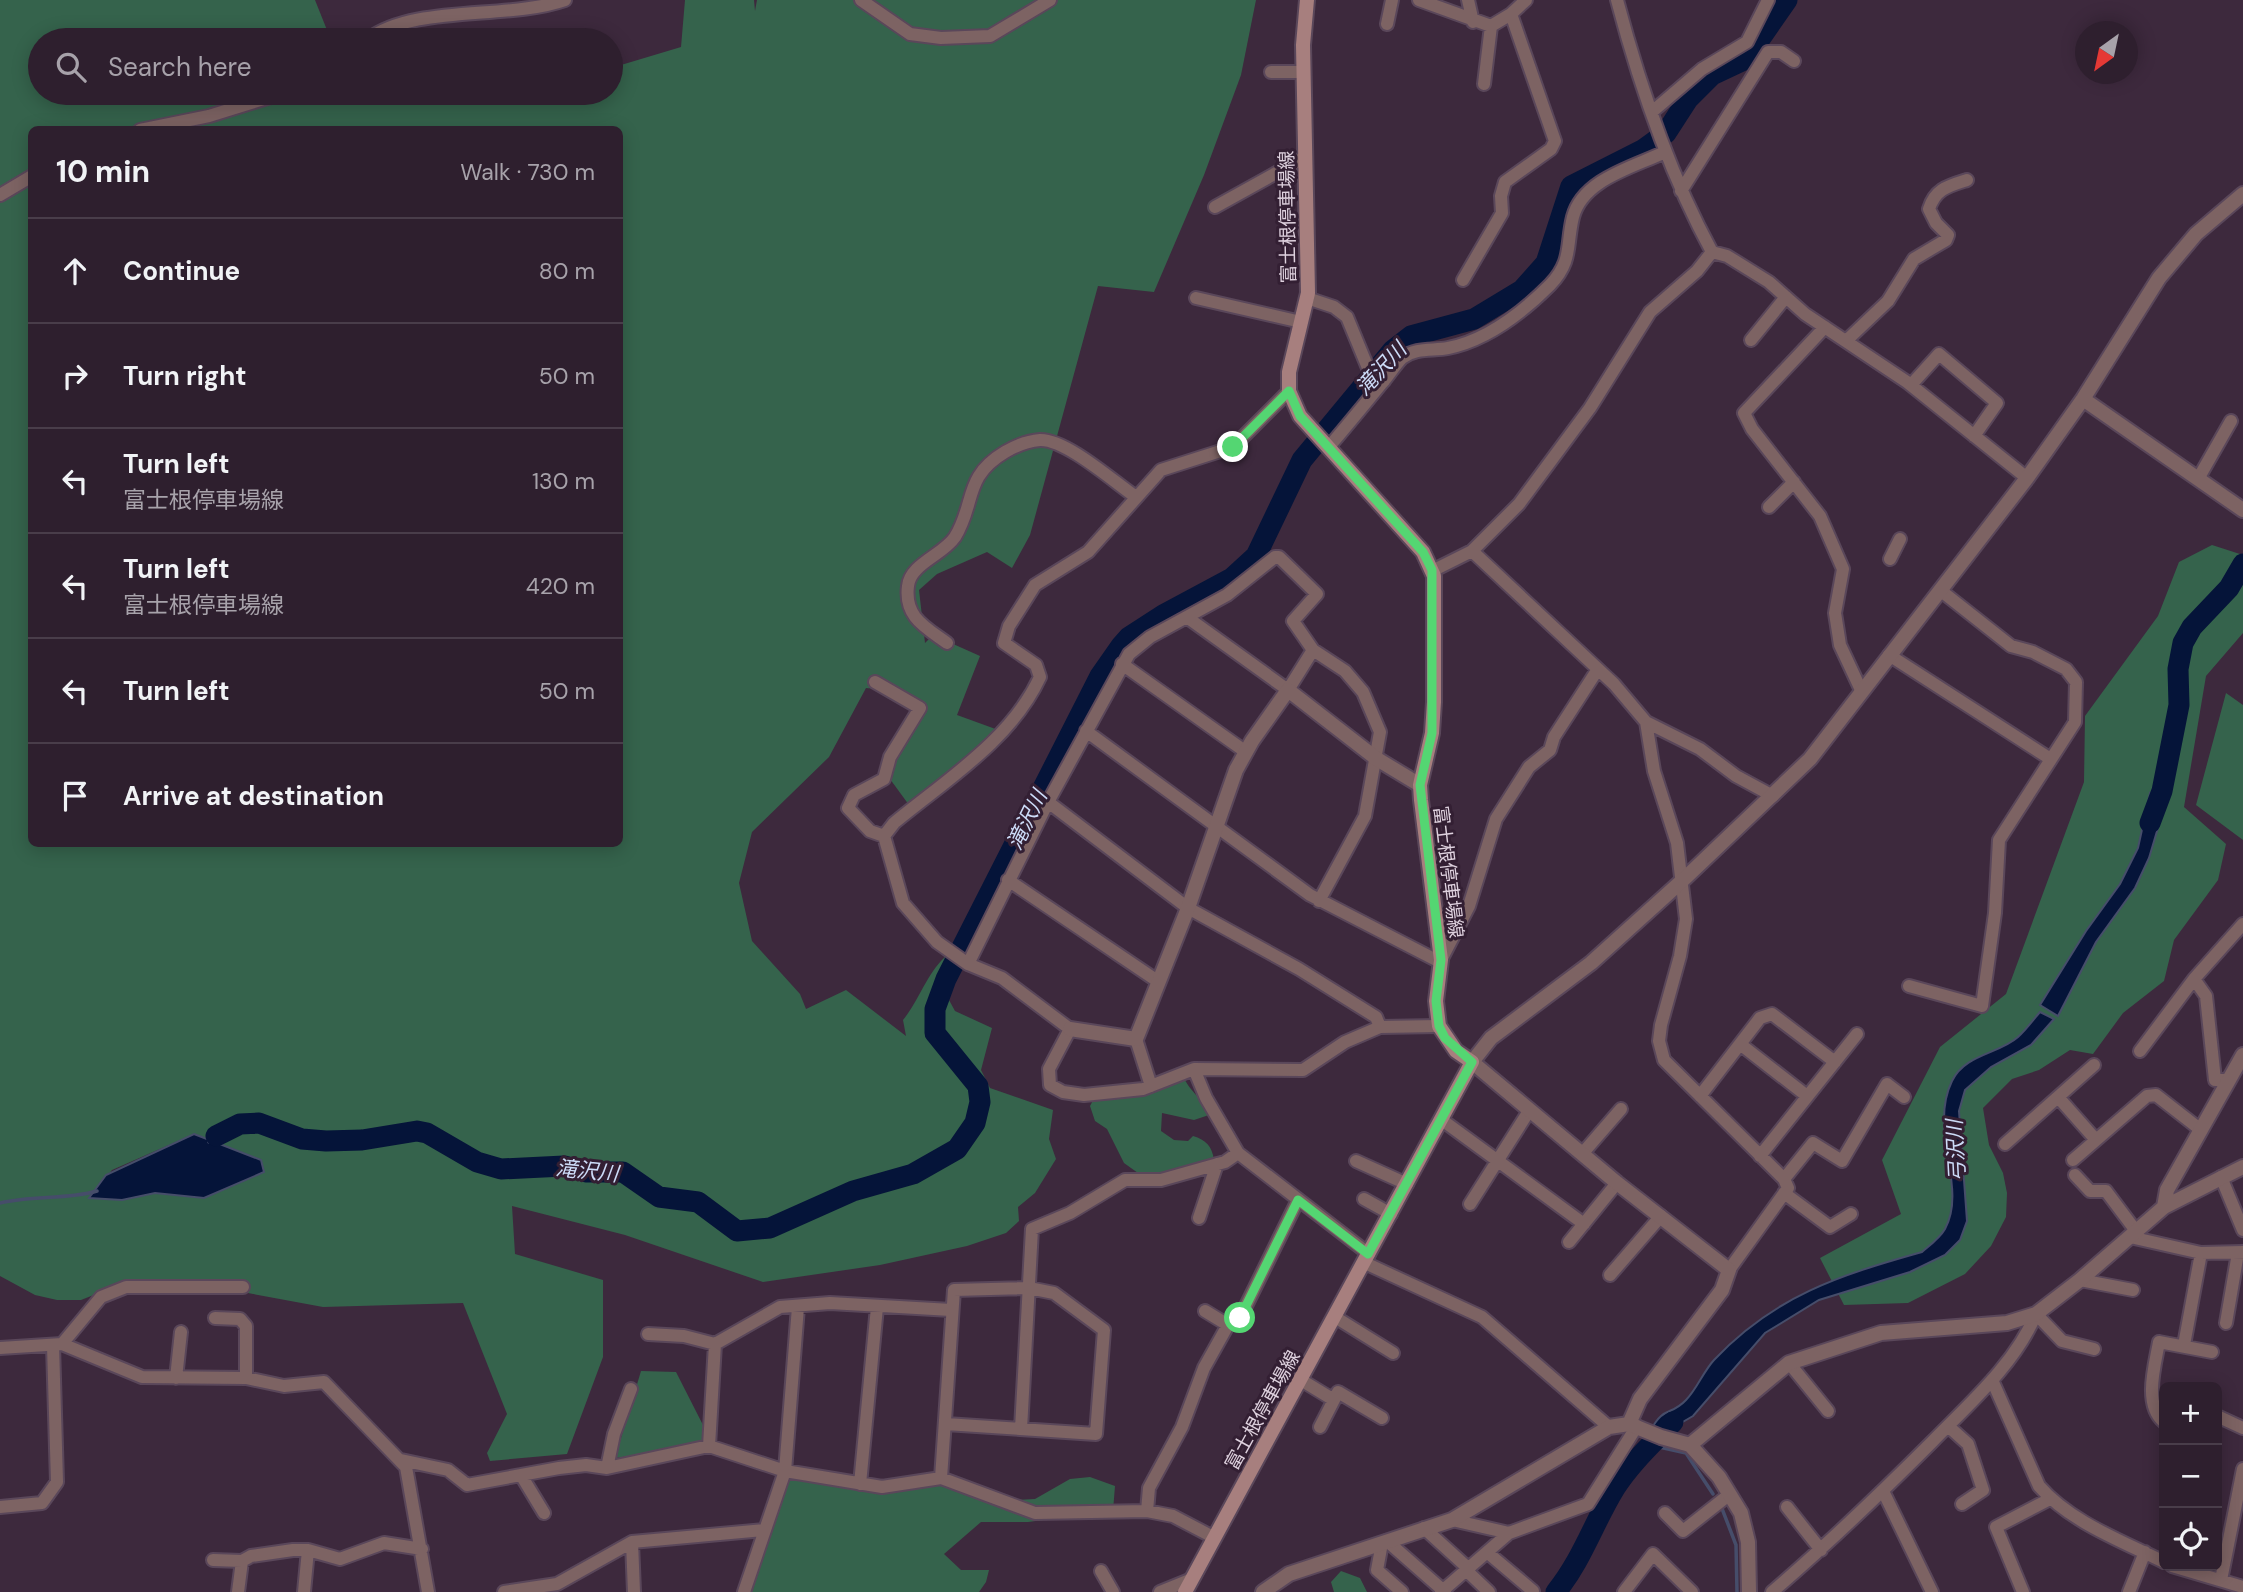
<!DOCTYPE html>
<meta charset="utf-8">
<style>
:root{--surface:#2e1f2e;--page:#362736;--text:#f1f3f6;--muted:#a7a2aa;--line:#493d4a}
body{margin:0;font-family:"DM Sans","Noto Sans JP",sans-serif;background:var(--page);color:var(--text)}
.controls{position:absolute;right:21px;bottom:21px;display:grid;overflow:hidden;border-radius:10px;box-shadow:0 4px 18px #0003}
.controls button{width:63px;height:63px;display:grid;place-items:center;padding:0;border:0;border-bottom:2px solid var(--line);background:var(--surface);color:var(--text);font:35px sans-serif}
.compass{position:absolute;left:2075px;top:21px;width:63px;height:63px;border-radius:50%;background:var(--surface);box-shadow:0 4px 18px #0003;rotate:213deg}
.stop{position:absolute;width:21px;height:21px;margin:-16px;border:5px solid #54d672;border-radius:50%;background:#fff}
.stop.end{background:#54d672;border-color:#fff;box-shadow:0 2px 7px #0008}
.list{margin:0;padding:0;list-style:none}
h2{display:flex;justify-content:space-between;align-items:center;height:91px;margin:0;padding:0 28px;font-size:30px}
h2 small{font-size:23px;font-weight:400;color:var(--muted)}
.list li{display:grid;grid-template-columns:46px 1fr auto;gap:21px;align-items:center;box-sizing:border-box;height:105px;padding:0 28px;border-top:2px solid var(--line)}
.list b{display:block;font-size:26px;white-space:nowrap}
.list p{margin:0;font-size:23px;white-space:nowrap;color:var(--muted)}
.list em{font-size:23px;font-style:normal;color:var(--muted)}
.icon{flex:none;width:38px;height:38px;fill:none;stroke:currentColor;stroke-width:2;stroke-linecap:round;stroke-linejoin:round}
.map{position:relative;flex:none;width:2243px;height:1592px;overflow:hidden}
.search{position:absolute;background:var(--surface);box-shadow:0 4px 18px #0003;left:28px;top:28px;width:595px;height:77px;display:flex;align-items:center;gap:18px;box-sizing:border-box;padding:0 24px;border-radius:38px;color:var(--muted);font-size:26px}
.panel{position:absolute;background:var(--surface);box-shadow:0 4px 18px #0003;left:28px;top:126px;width:595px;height:721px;border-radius:10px}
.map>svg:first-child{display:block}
.green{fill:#35634c;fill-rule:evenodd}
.water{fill:#051439;stroke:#464d6a;stroke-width:2}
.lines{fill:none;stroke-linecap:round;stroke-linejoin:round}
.stream{stroke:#464d6a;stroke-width:3.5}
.river{stroke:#051439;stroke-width:21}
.minor-casing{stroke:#5a475a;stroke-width:16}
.tertiary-casing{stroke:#5a475a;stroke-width:18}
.secondary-casing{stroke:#5a475a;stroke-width:18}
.minor{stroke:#7d6363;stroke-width:12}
.tertiary{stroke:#7d6363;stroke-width:14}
.secondary{stroke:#a77f7e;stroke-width:14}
.route{stroke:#54d672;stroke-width:9}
.labels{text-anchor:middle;stroke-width:6;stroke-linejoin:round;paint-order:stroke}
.street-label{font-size:19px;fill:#ded1de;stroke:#331f33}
.water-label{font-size:21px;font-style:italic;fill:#cddcf8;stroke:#331f33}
</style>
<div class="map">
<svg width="2243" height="1592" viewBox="0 0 2243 1592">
<rect width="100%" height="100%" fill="#3d293d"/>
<path class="green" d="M0,0H315L331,40H40V93H611V68L681,47L685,0H754L755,11L757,0H1256L1241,75L1204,175L1154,292L1098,286L1030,535L1012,568L987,552L937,574L919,590L925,643L933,635L980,656L957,715L1001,731L909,805L890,779L892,764L917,712L906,692L866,688L829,757L752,832L739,883L752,941L800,994L806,1009L846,990L906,1036L903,1020C920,999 926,975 945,957L957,963L949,1000L955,1011L992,1028L981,1070L990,1088L1053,1110L1049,1139L1056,1159L1035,1193L1018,1207L1019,1221L1006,1233L967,1246L880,1265L763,1282L625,1235L512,1206L515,1254L603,1280V1357L567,1454L490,1461L487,1453L507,1414L463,1303L323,1307L183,1281H129L81,1300H57L35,1295L0,1276ZM32,130H620V844H32ZM194,1134L204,1198L155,1193L122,1200L89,1198L112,1170Z
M2212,545L2243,555V633L2206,676L2184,807L2226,844L2218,880L2174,940L2164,981L2123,1013L2093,1054L2070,1050L2039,1070L2012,1079L1983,1108L1989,1145L2003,1173L2007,1193L2006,1217L1991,1246L1965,1274L1908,1303L1844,1305L1820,1258L1901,1214L1882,1160L1940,1047L2006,994L2084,782L2085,716L2158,616L2179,562Z
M2226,693L2243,705V840L2196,805Z
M1185,1080C1193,1095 1204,1099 1209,1115L1194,1120L1162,1113L1161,1131L1174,1140L1188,1141L1193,1136C1206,1140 1212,1146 1214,1160L1145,1178L1124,1163L1107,1129L1095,1121L1090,1106L1096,1095Z
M641,1371L676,1372L704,1427L701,1447L615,1458Z
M786,1474L860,1484H942L997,1501L1035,1499L1070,1479L1090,1477L1115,1486L1113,1511L1028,1522H981L944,1554L961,1570H989L986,1582L979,1592H751Z
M1341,1571L1360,1578L1367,1592H1334L1331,1582Z"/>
<path class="water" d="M2150,793L2166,801L2149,858L2135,888L2096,942L2058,1016L2040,1005L2086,931L2120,884L2138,848Z
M2040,1012L2054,1019L2031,1045L1991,1067L1965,1090L1959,1111L1967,1221L1960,1240L1945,1255L1910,1272L1819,1300L1765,1333L1693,1416L1662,1434L1651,1430C1663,1406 1671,1416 1686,1400C1697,1389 1703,1372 1714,1360C1774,1296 1840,1275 1922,1252C1929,1246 1940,1238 1945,1229C1968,1187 1928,1130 1952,1081C1965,1054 1999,1054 2018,1037C2026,1030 2033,1020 2040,1012Z
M194,1134L261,1160L264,1172L204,1198L155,1193L122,1200L89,1198L106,1175Z"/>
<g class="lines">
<path class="stream" d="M209,1142L216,1136
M0,1203C33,1195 66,1200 97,1191
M1650,1445L1686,1453L1713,1494
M1721,1506L1736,1545L1737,1592"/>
<path class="river" d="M2150,823L2162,791L2179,705L2178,669L2183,643L2192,627L2229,588L2243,564
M216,1136L240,1124L259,1123L302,1139L326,1141L362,1140L417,1131L427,1133L477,1162L501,1169L564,1166L587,1172H623L659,1197L698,1202L737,1231L770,1228L853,1191L913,1174L957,1149L975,1123L980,1102L978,1086L935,1033V1009L946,979L1100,676L1121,646L1129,637L1163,615L1232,578L1256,556L1302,460L1393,350L1411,336L1474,319L1522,290L1546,263L1571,186L1644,149L1666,133L1688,99L1712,75L1746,59L1787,0
M1556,1592C1582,1560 1594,1522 1615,1488C1631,1463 1653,1443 1673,1422"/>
<g class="minor-casing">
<path id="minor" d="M861,0L910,34L941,38L990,36L1050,0
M1419,0L1491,26L1511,14L1526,0
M1468,0L1473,22
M1387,24L1392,0
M367,40C414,4 508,20 565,0
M1271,72H1303
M1484,84L1491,26
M1653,111L1702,69L1747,42L1768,0
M140,130L209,116L283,93
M1681,191L1768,52H1781L1794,61
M0,195L32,176
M1215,207L1305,157
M1712,252L1727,256L1769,282L1805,314L1907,382L2027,478
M1463,280L1502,213L1501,196L1505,182L1551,149L1555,141L1511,14
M1196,298L1301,322
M1307,298L1334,307L1347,317L1368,368L1384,381
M1825,327L1744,413L1752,429L1820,516L1843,569L1835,613L1840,645L1861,690
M1751,340L1786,297
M1846,341L1888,301L1914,259L1946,240L1948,235L1936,223L1929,209C1935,189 1948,186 1967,180
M1911,385L1939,354L1997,403L1974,436
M1289,391L1233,447L1161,470L1088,552L1035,585L1009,626L1004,643L1036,665L1040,677C1011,740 946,780 894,823L884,836L903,903L937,942L968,964L1002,978L1070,1029L1049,1069L1050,1085L1063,1092L1084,1095L1143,1089L1194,1069L1303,1070L1345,1042L1380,1027L1439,1026
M1328,448C1346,427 1364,405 1382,383C1389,375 1395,365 1402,358C1416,347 1433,351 1448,348C1488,340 1522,313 1550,285C1573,261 1566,245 1573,217C1583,179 1634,167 1665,152
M2198,479L2231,421
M1769,507L1794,482
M1472,551L1614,684L1646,722L1700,749L1736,776L1773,796
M1890,559L1900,539
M1432,571L1472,551L1519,504L1590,408L1650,312L1697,271L1712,252C1669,173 1640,87 1617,0
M947,643C925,627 904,617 908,586C910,564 943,555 955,537C976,503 963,477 1005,452C1017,445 1027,441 1040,440C1066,439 1114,482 1136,497
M1313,650L1345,671L1363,692L1380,732L1365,816L1319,901
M1889,655L2049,758
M1122,664L1246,752
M875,682L920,708L890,757L884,779L854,795L848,808L870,831L884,836
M1646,722L1654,771L1677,843L1686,919L1680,956L1661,1025L1659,1041L1664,1060L1784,1179L1788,1188L1729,1270
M1086,731L1310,895L1440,962
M1048,802L1188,908L1299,969L1376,1017L1380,1027
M1008,880L1159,982
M1441,960L1469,906L1496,819L1529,767L1550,750L1554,737L1598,669
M968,964L1048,802L1129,654L1150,637L1227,595L1275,557H1279L1317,594L1293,621L1313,650L1288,690L1188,618
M1909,986L1982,1006L1995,913L1999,840L2075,722L2076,682L2066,669L2033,652L2011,646L1940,590
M1136,1039L1151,1086
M1740,1044L1807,1096
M2140,1051L2194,979
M1194,1069L1206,1098L1238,1153L1369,1254
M2229,1080H2215L2206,996L2194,979L2243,924
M1700,1096L1760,1018L1772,1014L1835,1062
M2058,1097L2096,1140
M1442,1120L1584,1224
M2005,1144L2094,1065
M1582,1154L1621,1109
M1760,1156L1857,1034
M2073,1160L2147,1096L2156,1095L2201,1130
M1356,1161L1407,1184
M2075,1175L2090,1191H2106L2136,1231
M2221,1177L2243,1230
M1784,1179L1813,1143L1842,1161L1887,1084L1904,1097
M1784,1193L1830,1227L1851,1214
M1364,1199L1391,1214
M1470,1204L1529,1111
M1199,1218L1217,1164
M2130,1237L2201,1253L2243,1252
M1569,1242L1617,1183
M1365,1263L1482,1317L1609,1427
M1610,1275L1661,1216
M2080,1280L2133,1290
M1205,1311L1228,1325L1240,1318L1298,1200
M1335,1317L1393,1353
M215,1318L240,1319L246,1326V1378
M2226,1323L2238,1253
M648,1334L684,1336L715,1344L780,1307L830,1303L951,1310
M62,1344L101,1297L126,1287H243
M715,1344L709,1446L785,1471L882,1487L941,1478L1035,1513L1147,1511L1173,1516L1213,1537
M2184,1345L2201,1253
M0,1348L62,1344L142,1377L246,1378L284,1386L324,1382L406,1467L428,1592
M1789,1363L1828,1411
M176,1378L181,1332
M1301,1380L1334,1400
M1992,1380L2039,1486C2070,1522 2122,1541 2164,1562
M2217,1416L2243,1428
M2164,1422C2143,1405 2155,1365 2159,1342L2212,1352
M1948,1426L1968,1444L1983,1490L1962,1504
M1320,1427L1338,1392L1382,1418
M1021,1429L1032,1229L1070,1213L1125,1180H1161L1225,1162L1238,1153
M401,1460L448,1470L467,1485L559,1468L586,1465L607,1468L709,1446
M607,1468L614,1434L631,1389
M521,1475L544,1513
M941,1478L954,1290L1029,1288L1054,1293L1104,1330L1096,1434L946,1424
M860,1484L877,1307
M1883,1491L1932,1592
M0,1507L42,1503L57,1482L53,1345
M1787,1507L1821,1550
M1147,1511L1149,1488L1182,1427L1204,1368L1228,1325
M1665,1513L1683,1531L1730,1494
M1452,1520L1509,1533L1588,1504L1637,1426
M1424,1528L1469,1569
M1387,1541L1445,1592
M632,1542L634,1592
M1382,1543L1377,1570L1402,1592
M1488,1553L1533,1591
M213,1560L242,1561L251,1556L293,1550H308L340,1559L384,1543L422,1549
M2172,1566L2243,1587
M1101,1571L1113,1592
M1467,1571L1489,1592
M2221,1580L2243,1469
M238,1592L242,1561
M304,1592L308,1550
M504,1592L557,1584L632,1542L765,1530
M744,1592L785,1471L798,1307
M1160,1592L1192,1579
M1441,1592L1509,1533
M1624,1592L1653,1554L1692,1592
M1772,1592C1828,1544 1880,1494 1932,1442C1969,1404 2015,1364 2036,1314L2062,1341L2094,1349
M2023,1592L1996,1527L2050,1499
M2129,1592L2145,1552"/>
</g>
<g class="tertiary-casing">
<path id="tertiary" d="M2083,399L2243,510
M1070,1029L1136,1039L1188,908L1236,770L1252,741L1288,690L1377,759L1420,785
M2164,1207L2167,1190L2243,1055
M1629,1424L1640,1399L1722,1290L1729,1270L1617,1183L1472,1062L1491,1038L1591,963L1683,880L1810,759L2027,478L2083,399L2159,278L2196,234L2243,194
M1690,1445L1789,1363L1881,1333L2007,1323L2036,1314L2080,1280L2164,1207L2243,1167
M1263,1592L1289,1574L1452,1520L1609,1427L1629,1424L1661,1437L1690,1445L1719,1477L1741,1513L1748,1542L1749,1592"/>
</g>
<g class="secondary-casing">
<path id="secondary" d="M1185,1592L1472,1062L1456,1051L1439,1026L1436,1001L1441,960L1421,800L1420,785L1432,733L1434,702V576L1423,552L1300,416L1289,391V372L1308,293L1303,45L1307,0"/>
</g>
<use href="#minor" class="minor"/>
<use href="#tertiary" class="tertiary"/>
<use href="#secondary" class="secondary"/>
</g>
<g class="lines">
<path class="route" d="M1233,447L1289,391L1300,416L1423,552L1432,570V733L1420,785L1441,960L1436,1001L1439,1026L1445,1038L1472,1062L1368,1254L1298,1200L1240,1318"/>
</g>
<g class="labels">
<g class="street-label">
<text transform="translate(1287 217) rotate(-91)" y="7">富士根停車場線</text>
<text transform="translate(1449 872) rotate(83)" y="7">富士根停車場線</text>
<text transform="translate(1262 1410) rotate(-61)" y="7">富士根停車場線</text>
</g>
<g class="water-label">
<text transform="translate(1381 369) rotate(-47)" y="7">滝沢川</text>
<text transform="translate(1027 820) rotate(-64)" y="7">滝沢川</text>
<text transform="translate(1956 1151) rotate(-93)" y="7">弓沢川</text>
<text transform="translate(587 1171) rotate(6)" y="7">滝沢川</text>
</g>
</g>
</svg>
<div class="controls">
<button>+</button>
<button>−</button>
<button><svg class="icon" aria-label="locate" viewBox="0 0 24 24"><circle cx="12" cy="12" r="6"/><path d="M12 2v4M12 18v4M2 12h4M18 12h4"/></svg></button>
</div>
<svg class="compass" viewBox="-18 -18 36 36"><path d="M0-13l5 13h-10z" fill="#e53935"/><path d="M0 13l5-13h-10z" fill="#a7a2aa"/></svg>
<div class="stop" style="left:1240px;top:1318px"></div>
<div class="stop end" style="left:1233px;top:447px"></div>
<div class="search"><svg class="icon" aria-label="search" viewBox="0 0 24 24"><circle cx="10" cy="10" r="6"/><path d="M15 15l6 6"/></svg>Search here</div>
<section class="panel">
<h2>10 min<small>Walk · 730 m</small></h2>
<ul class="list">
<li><svg class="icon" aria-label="ahead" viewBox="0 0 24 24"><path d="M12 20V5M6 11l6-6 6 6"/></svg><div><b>Continue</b></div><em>80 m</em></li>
<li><svg class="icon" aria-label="right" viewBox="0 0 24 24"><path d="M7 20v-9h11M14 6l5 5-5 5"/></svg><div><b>Turn right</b></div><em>50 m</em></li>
<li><svg class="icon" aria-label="left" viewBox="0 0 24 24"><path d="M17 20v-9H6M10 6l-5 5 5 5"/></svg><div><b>Turn left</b><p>富士根停車場線</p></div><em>130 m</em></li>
<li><svg class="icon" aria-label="left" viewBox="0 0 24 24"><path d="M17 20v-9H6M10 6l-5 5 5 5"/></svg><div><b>Turn left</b><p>富士根停車場線</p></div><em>420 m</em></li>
<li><svg class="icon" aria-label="left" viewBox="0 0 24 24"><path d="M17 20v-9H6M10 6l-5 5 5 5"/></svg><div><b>Turn left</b></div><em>50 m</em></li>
<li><svg class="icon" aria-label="arrive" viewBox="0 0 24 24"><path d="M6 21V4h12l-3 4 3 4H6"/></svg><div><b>Arrive at destination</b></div></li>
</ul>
</section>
</div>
